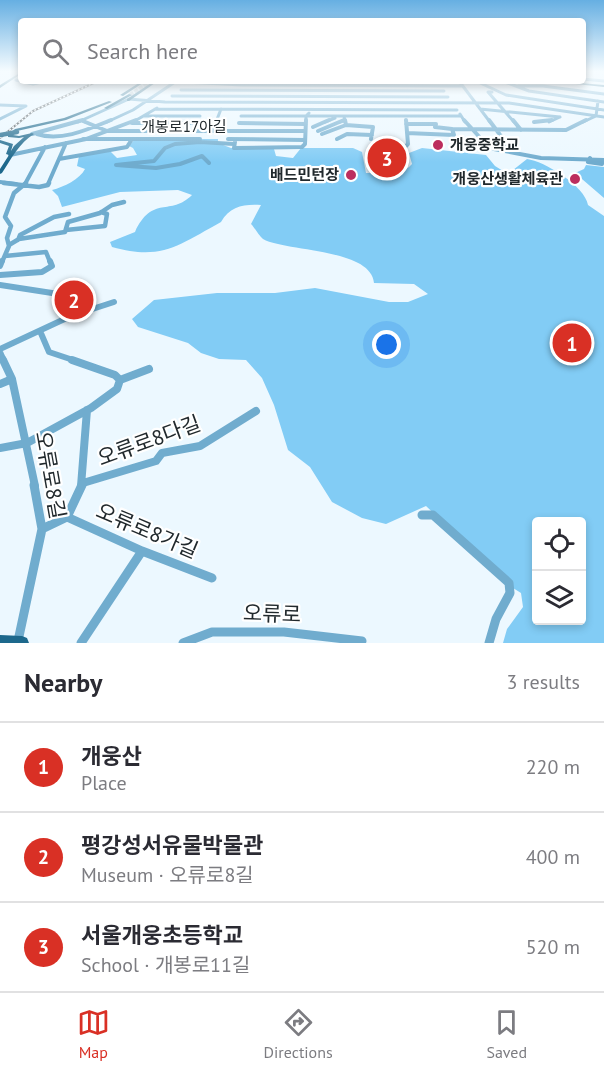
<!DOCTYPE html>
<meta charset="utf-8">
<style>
:root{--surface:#fff;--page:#f2f2f3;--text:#2b2b33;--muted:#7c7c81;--line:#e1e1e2;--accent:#d93025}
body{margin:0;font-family:"PT Sans","Noto Sans KR",sans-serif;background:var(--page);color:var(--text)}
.controls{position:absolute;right:18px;bottom:18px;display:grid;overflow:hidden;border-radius:6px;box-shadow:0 3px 9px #0003}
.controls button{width:54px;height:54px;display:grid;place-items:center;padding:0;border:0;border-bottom:2px solid var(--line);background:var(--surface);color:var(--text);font:30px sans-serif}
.you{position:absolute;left:387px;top:345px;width:21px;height:21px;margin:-15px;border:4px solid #fff;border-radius:50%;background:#1a73e8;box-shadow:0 0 0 9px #1a73e833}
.badge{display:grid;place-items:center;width:39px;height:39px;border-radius:50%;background:var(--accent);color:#fff;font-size:20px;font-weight:700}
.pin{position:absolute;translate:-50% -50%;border:3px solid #fff;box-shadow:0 2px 6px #0006}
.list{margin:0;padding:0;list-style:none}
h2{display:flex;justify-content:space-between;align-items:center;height:78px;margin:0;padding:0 24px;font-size:26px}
h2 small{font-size:20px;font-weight:400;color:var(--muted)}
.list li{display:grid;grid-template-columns:39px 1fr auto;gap:18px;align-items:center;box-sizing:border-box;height:90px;padding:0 24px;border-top:2px solid var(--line)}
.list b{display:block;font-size:22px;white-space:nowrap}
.list p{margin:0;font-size:20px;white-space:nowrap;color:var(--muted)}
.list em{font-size:20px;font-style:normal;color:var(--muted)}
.icon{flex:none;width:33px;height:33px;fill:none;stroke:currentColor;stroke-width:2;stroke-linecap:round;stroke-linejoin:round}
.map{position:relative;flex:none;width:604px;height:643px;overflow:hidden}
.search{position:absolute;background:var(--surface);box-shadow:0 3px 9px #0003;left:18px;right:18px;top:18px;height:66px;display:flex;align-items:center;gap:15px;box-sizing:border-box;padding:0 21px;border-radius:6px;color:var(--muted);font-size:22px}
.sheet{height:348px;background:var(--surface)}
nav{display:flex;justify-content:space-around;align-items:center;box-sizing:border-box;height:84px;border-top:2px solid var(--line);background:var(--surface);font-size:16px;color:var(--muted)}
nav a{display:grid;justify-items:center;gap:3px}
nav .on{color:var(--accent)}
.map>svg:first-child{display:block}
.forest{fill:#82ccf5;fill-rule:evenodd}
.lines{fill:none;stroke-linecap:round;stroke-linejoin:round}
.major-tunnel{stroke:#c3cfd5;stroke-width:4;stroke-dasharray:4 1.5;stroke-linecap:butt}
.minor-far5{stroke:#70acce;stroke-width:3}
.minor-far4{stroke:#70acce;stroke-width:4}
.minor-far3{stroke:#70acce;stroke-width:4.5}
.minor-far2{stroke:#70acce;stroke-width:6}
.minor-far1{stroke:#70acce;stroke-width:8}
.minor{stroke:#70acce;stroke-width:9}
.major{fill:#1d688c;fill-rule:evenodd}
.rail-casing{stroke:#515a5f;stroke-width:2}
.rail{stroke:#fff;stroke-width:1.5;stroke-dasharray:2;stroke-linecap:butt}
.major-bridge{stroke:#1d688c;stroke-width:4.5}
.poi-dot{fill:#bc2e5e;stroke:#fff;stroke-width:2}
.labels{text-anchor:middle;stroke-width:4.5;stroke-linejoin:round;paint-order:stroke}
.far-street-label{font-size:15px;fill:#21292d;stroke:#fff}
.far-poi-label{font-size:15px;font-weight:bold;fill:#21292d;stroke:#fff;text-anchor:end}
.near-street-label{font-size:21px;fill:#21292d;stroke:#fff}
</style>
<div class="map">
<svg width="604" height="643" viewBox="0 0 604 643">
<rect width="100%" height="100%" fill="#ecf8ff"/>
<path class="forest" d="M135,139H218V143L231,148L274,149L276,156L293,158L301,148H353L362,152L366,173C381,173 401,177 412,164L409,153L422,148L486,155L495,166L508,174L527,159C544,161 585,186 588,205L604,216V643H503L507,629L523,607L521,593L513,588L426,506L386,524L362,518L332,502L310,467L288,450L274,405L262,378L246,360L219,359L201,353L188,343L138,327L132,319L154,300L217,293H275L315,288L389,302H408L428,294L414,284L374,283C371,248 286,252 263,239C259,236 255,228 251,224L261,205C244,204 230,206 221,222C179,245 162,261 112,247L110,242L135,232C153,194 170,217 192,195L178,190L120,192L62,207L58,196L52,190C64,187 80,179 85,169L77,166L79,156L109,150L117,158L137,155L133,148L129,146ZM536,522H582V620H536Z
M586,165L604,167V198L575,173L584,169Z"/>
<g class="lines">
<path class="major-tunnel" d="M130,95L151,81"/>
<path class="minor-far5" d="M583,79L604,81
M16,80L33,84L45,81
M165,81L242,85L462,86
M459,81L490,122
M476,81L506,95L604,110
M502,81L529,91L604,102
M518,86H543L604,94
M181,90L444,91
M492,92H488L514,122
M172,96L448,97
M0,105L26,106L0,119
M155,109L457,110
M480,109L560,117
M460,114L465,122
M144,116H200
M241,116H461
M344,116L345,122
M83,121L85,122
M78,122L129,99L165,102L509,103L604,117
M107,122L133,110L175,82
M133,122L157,108
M216,122L221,109
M306,122V116L309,113
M325,122L335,118
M340,122L345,120
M549,122L560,117
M583,122L596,116L598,101"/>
<path class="minor-far4" d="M345,120L346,125L373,127L371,139
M464,120L484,142L508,146
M489,120L509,147
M513,120L521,130
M83,121L107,131H305
M534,122L552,120
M132,123H197
M239,123L306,124
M406,124H436L435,127L452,129L566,130L586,120
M313,127L329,120
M213,131L217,120
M318,131L344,120
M407,133L454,135L452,129
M32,134L83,120
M37,134C61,142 89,129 111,120
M322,134L346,125
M83,139H200
M228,139L305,140
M337,139L347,134L372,135
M235,142L234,148L302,147L305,144L306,120
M494,149L541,158L604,160
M401,151L408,144L406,120
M10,155L86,139L136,120
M590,158L588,162L602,164V161
M59,159L127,147L132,139
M209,163L202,156L180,164L156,168L116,165L154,161L165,148L175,144L200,142L234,144
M0,182L16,184
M25,184L45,147
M48,184L66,143"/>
<path class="minor-far3" d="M4,183L39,187L48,185L49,183
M66,230L105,226L107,214L101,212
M18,240L20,235L54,217L69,214
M9,245L19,239L65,232L68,222L100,213L112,205L124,202
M5,256L46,252L50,262
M2,262L9,246L7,238L11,226L5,217L14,193L26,183"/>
<path class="minor-far2" d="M0,266L2,261
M0,275L42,272L52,266L50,261
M0,285L65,295
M40,331L49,352L76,361
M0,349L71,316L114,302
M0,352L4,361"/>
<path class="minor-far1" d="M3,360L12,379L35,486
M120,380L149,369
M0,384L12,379
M0,448L27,443L91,408L117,389L120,380L115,375L72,360
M83,483L156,461L162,453L200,446L256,411
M81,486L87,410"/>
<path class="minor" d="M422,515H433L509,583L510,593L496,619L489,643
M67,517L142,551L212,578
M42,529L67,517L82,485
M18,641L42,529L34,485
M81,643L142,551
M183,643L212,632H284L362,641"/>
<path class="major" d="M21,72V74L0,88V85Z
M142,81H146L123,96L120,95Z
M154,81H158L129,101H127V99Z
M555,81L604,85V87L557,82Z
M129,94L132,95L107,109L104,108Z
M109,101L112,102L66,120L17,131L13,135L19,136L32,133L34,134C20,142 11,159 2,173L0,174V169L9,155L6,154L9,146L0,143V140L13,144L11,151L14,146L24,137L19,138L8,137V135L15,129L64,118Z
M0,635L22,636L27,638L29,643H0Z"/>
<g class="rail-casing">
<path id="rail" d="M0,138L33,111L98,81"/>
</g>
<use href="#rail" class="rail"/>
<path class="major-bridge" d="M0,135L17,132"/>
</g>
<linearGradient id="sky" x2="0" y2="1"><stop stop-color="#66afe2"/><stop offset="0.44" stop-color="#f6fcff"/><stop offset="1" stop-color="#f6fcff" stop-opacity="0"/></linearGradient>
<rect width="604" height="162" fill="url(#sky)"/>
<g class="poi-dot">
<circle cx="438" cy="145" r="6"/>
<circle cx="351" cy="175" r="6"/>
<circle cx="575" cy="179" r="6"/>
</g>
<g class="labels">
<g class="far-street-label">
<text x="184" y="132">개봉로17아길</text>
</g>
<g class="far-poi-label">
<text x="450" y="150" text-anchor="start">개웅중학교</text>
<text x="339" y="180">배드민턴장</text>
<text x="563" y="184">개웅산생활체육관</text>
</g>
<g class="near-street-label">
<text transform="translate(149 441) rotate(-20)" y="7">오류로8다길</text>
<text transform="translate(50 475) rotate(80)" y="7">오류로8길</text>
<text transform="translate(147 531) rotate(23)" y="7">오류로8가길</text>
<text transform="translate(272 614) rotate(2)" y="7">오류로</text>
</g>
</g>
</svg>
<div class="controls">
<button><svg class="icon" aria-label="locate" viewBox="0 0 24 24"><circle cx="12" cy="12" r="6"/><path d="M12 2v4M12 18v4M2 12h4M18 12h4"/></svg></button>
<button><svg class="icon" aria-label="layers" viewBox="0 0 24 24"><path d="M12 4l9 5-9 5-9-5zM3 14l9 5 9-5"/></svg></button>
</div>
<div class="you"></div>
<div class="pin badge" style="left:572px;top:343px">1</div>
<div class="pin badge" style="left:74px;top:300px">2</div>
<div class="pin badge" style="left:387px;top:158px">3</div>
<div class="search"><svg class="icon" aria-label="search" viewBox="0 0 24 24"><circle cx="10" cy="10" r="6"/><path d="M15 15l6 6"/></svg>Search here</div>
</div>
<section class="sheet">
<h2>Nearby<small>3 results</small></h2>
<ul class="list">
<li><span class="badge">1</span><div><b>개웅산</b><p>Place</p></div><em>220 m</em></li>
<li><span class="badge">2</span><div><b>평강성서유물박물관</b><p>Museum · 오류로8길</p></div><em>400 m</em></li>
<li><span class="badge">3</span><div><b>서울개웅초등학교</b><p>School · 개봉로11길</p></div><em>520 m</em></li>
</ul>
</section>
<nav>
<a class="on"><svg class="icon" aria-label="map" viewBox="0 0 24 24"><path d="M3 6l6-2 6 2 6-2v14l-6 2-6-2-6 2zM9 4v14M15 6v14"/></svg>Map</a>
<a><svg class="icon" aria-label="directions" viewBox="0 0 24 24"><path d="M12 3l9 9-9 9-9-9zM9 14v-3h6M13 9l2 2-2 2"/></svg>Directions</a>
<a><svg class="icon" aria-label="saved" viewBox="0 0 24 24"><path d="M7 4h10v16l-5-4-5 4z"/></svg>Saved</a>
</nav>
